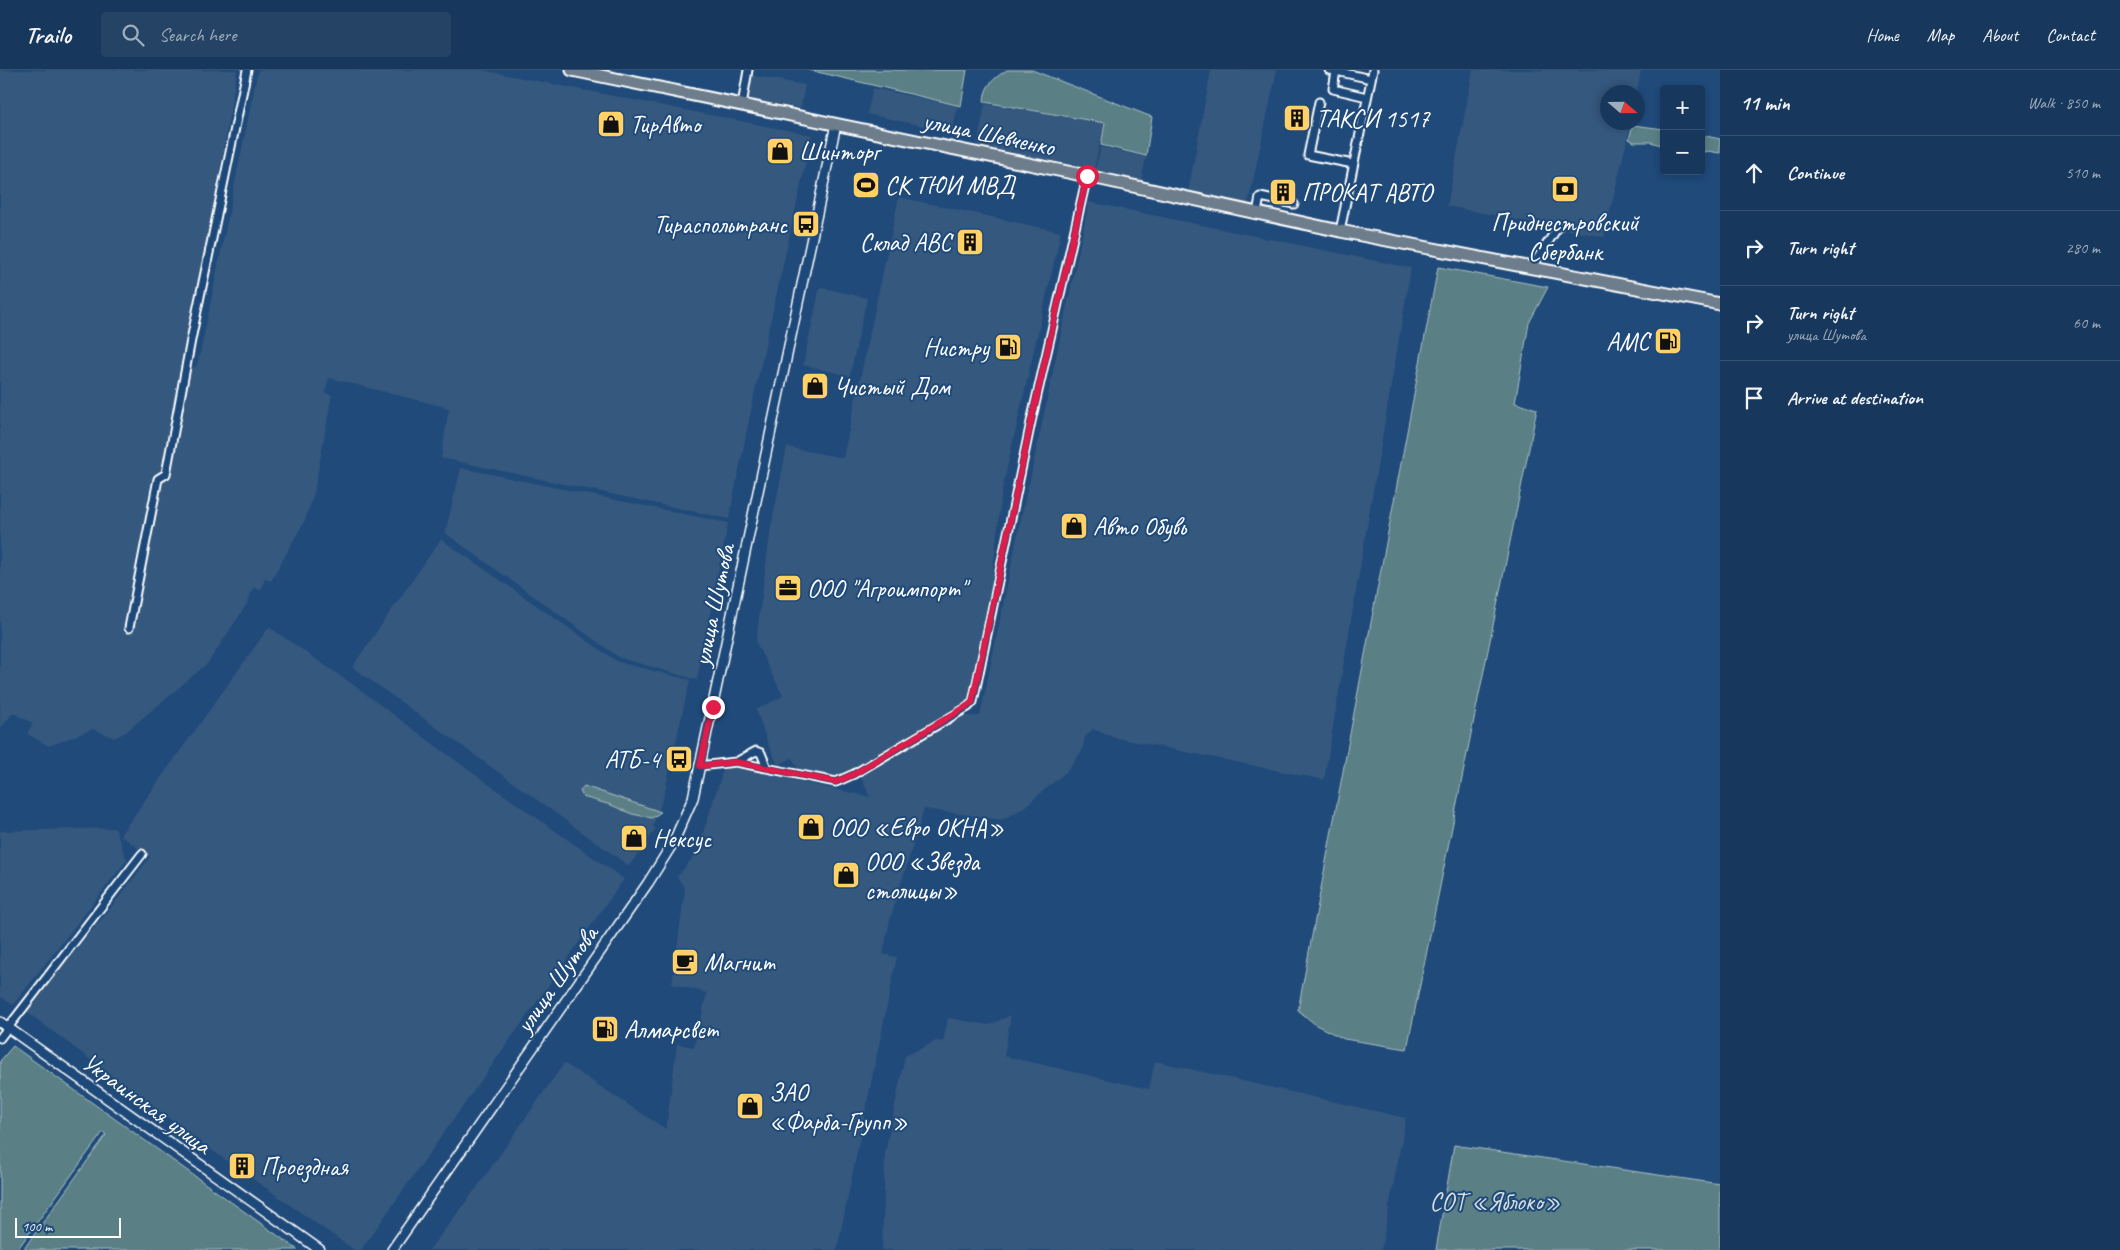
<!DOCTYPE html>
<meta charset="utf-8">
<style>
:root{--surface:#17385c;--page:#244365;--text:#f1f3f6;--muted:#9eacbb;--line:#365272}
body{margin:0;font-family:Caveat,sans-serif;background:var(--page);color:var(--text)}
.controls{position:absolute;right:15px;top:15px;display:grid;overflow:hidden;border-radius:5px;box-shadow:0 2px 8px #0003}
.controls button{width:45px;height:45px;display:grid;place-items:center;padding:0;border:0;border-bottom:1px solid var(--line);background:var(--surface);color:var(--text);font:25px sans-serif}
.compass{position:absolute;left:1600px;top:15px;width:45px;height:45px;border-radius:50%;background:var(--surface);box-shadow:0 2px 8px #0003;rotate:110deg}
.scale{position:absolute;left:15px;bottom:12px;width:106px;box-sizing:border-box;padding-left:5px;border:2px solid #fff;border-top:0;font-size:14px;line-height:18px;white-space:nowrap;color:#fff;-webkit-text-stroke:4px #1f4a7a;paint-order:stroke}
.stop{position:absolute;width:15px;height:15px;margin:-11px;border:4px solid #e11d48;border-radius:50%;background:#fff}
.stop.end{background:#e11d48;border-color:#fff;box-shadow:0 1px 5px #0008}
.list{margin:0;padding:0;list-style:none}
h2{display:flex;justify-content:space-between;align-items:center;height:65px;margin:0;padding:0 20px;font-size:21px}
h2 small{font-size:16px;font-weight:400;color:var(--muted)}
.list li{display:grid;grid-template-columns:32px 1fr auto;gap:15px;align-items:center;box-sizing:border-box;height:75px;padding:0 20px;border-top:1px solid var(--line)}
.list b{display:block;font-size:19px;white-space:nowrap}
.list p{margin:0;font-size:16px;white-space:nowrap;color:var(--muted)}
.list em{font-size:16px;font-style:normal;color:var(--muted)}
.icon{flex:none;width:28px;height:28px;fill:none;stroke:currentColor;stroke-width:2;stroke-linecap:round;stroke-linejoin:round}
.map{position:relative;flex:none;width:1720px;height:1180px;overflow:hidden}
header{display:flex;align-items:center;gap:30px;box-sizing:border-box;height:70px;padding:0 25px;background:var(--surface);border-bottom:1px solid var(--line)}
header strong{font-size:24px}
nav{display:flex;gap:28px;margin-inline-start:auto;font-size:18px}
.search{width:350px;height:45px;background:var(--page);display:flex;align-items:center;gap:12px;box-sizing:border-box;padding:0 18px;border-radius:5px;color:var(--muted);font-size:19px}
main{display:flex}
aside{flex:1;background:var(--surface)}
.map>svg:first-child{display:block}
.built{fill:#35587e}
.green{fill:#5a8086;stroke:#acc0c2}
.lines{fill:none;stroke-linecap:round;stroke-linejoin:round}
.minor-casing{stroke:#fff;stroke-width:11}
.tertiary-casing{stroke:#fff;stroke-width:12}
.trunk-casing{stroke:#fff;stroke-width:15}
.minor{stroke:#1f4a7a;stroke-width:7}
.tertiary{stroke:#1f4a7a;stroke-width:9}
.trunk{stroke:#6d7d8c;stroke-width:11}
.route{stroke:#e11d48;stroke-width:6}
.labels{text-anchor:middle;stroke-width:4;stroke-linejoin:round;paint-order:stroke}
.poi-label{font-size:25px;fill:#fff;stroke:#1f4a7a;text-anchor:start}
.street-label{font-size:25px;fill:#fff;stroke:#1f4a7a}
.park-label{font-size:25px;fill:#d6dfe1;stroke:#1f4a7a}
</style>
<header>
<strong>Trailo</strong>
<div class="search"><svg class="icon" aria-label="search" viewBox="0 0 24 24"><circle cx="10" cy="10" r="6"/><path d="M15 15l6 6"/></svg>Search here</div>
<nav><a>Home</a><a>Map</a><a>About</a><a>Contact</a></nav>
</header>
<main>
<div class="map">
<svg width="1720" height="1180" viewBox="0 0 1720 1180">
<rect width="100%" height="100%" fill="#1f4a7a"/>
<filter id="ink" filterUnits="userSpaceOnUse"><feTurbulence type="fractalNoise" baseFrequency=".02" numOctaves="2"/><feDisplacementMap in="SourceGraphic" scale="10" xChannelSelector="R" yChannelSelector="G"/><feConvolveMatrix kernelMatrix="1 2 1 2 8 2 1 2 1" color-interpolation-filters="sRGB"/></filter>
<g filter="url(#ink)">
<path class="built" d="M0,0H237L198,229L181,307L197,295L201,279L258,0H482L812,65L755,321L729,449L441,388L449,338L329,308L325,323L332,325L314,423L305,450L271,511L265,509L261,520L253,518L247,534L208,593L126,662L114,668L93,659L49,676L27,664L33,653L13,643L0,659Z
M1211,0H1277L1248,134L1188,122Z
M1473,0H1641L1637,22H1608V52L1631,53L1604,167L1447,136Z
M750,5L805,15L801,38L746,29Z
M873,18L958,36L952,62L867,44Z
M985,34L1104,53L1093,104L976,81Z
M1101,77L1146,87L1141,113L1094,103Z
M899,127L1061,162L1002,420L993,500L995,509L969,630L894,676L833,709L798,699L792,688L778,695L768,674L756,640L783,626L756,573L759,546L771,457L787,377L843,388Z
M1089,132L1411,198L1324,710L1112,667L1093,659L1085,667L1082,681L1066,702L1022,739L1002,750L924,739L890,850L883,884L897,887L837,1180H429L478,1116L564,993L666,1059L677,974L694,977L707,923L672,914L685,819L677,807L697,782L723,700L730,696L870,727L860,705L957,646H980L1028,414H1029Z
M820,217L867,228L850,306L803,295Z
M461,398L728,453L697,610L620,588L445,463Z
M441,469L618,592L690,610L664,725L653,756L656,759L629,796L352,597Z
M269,557L348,611L470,701L624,809L361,1180H354L203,1074L24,940L106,844L150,787L120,765Z
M115,758L127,790L13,935L0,926V761Z
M1011,945L1004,986L1149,1019L1155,991L1406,1048L1381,1180H882L885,1083L905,986L936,971L943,972L948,948L989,955Z"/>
<path class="green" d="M809,0H967L961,36Z
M1007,0H1032L1152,47L1146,86L1101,75L1105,53L984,32C984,16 994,8 1007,0Z
M1633,55L1664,59V76L1651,72H1634L1629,69Z
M1701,65L1720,69V83L1707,81L1701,83Z
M1438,197L1548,217L1529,253L1515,333L1537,339L1407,979L1344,969L1316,955L1298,940Z
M584,716L661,742L652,748L632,744L611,735L583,727L580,721Z
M13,976L298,1180H23L106,1065L103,1062L17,1180H0V991Z
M1454,1075L1720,1114V1180H1436Z"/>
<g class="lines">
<g class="minor-casing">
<path id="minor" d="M1329,0L1336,1L1333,19L1367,27
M1336,1L1371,9
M1319,32L1308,85L1353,94
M742,35L748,0
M1257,143L1260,127L1294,134
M1340,161L1373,0
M1531,198L1558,157
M129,558L158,409L166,404L191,270L247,0
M736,692L756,681L761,683L767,698
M699,696L736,692L836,712L854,704L968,637L973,632L1031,352L1087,106
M0,968L142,784"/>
</g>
<g class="tertiary-casing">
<path id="tertiary" d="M0,952L320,1180
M392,1180L648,813L673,773L693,728L836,54"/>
</g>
<g class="trunk-casing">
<path id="trunk" d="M572,0L1087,106L1340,161L1720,234"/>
</g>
<use href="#minor" class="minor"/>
<use href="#tertiary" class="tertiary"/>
<use href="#trunk" class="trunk"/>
</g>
</g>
<g class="lines" filter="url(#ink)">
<path class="route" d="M713,637L700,696L736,692L836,712L854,704L972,633L1031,352L1087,106"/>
</g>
<defs>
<g id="building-square" transform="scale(1.4375)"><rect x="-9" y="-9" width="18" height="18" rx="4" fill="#ffd166" stroke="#1f4a7a"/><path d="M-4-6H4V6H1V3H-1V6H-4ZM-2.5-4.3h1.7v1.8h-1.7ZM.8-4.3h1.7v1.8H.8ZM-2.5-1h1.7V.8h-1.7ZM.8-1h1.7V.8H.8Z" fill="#111"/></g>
<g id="shop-square" transform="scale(1.4375)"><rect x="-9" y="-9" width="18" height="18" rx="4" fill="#ffd166" stroke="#1f4a7a"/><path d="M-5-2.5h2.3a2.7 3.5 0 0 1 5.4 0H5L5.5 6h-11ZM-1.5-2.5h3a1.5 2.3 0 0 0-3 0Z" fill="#111"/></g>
<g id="stadium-square" transform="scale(1.4375)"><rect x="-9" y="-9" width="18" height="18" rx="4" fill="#ffd166" stroke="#1f4a7a"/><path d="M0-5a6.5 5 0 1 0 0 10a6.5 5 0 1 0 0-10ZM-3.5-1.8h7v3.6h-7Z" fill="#111"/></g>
<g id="bank-square" transform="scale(1.4375)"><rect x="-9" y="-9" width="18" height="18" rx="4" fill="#ffd166" stroke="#1f4a7a"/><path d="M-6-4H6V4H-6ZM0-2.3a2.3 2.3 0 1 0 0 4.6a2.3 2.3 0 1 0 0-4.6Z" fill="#111"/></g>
<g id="bus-square" transform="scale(1.4375)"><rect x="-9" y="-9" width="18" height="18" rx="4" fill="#ffd166" stroke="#1f4a7a"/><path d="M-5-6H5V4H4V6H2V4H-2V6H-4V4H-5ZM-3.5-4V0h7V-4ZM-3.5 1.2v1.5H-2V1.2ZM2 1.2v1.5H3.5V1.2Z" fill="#111"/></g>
<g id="fuel-square" transform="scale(1.4375)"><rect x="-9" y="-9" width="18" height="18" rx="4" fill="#ffd166" stroke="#1f4a7a"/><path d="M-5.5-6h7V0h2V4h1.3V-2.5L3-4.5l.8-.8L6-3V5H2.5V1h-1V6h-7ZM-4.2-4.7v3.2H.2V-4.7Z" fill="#111"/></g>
<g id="office-square" transform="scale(1.4375)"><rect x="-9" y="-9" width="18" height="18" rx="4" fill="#ffd166" stroke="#1f4a7a"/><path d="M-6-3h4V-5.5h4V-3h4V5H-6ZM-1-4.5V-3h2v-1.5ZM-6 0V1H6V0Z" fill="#111"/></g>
<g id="cafe-square" transform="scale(1.4375)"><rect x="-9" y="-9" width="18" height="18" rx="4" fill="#ffd166" stroke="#1f4a7a"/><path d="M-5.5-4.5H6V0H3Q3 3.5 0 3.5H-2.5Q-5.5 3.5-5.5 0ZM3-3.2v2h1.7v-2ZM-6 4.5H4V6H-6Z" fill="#111"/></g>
</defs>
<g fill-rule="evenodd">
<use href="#building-square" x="1297" y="48"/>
<use href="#shop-square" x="611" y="54"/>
<use href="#shop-square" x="780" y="81"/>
<use href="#stadium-square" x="866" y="115"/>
<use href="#bank-square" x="1565" y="119"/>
<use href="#building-square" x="1283" y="122"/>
<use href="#bus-square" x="806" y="154"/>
<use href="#building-square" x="970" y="172"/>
<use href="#fuel-square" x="1668" y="271"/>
<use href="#fuel-square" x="1008" y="277"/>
<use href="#shop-square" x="815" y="316"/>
<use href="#shop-square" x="1074" y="456"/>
<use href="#office-square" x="788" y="518"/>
<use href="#bus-square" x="679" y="689"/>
<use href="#shop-square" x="811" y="757"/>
<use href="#shop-square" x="634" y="768"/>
<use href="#shop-square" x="846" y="805"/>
<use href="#cafe-square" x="685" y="892"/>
<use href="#fuel-square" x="605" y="959"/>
<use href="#shop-square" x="750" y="1036"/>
<use href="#building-square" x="242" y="1096"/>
</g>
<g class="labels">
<g class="poi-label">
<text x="1316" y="57">ТАКСИ 1517</text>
<text x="630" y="63">ТирАвто</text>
<text x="799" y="90">Шинторг</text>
<text x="885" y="124">СК ТЮИ МВД</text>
<text x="1302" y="131">ПРОКАТ АВТО</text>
<text x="1565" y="161" text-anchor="middle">Приднестровский<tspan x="1565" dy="29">Сбербанк</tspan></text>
<text x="787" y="163" text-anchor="end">Тираспольтранс</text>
<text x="951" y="181" text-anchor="end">Склад АВС</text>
<text x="1649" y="280" text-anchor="end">AMC</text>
<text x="989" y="286" text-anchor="end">Нистру</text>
<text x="834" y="325">Чистый Дом</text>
<text x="1093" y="465">Авто Обувь</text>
<text x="807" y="527">ООО "Агроимпорт"</text>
<text x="660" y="698" text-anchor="end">АТБ-4</text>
<text x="830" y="766">ООО «Евро ОКНА»</text>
<text x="653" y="777">Нексус</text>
<text x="865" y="800">ООО «Звезда<tspan x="865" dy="29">столицы»</tspan></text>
<text x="704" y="901">Магнит</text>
<text x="624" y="968">Алмарсвет</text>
<text x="769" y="1031">ЗАО<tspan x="769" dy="29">«Фарба-Групп»</tspan></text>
<text x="261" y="1105">Проездная</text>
</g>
<g class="street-label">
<text transform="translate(989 63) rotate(12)" y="9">улица Шевченко</text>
<text transform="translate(713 535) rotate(-78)" y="9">улица Шутова</text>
<text transform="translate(556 909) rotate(-55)" y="9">улица Шутова</text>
<text transform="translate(147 1033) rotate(36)" y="9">Украинская улица</text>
</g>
<g class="park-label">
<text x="1495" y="1140">СОТ «Яблоко»</text>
</g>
</g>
</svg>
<div class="controls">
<button>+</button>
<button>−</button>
</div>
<svg class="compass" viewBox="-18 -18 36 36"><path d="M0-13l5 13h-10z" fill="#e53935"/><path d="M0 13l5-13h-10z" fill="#9eacbb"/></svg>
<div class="scale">100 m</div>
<div class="stop" style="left:1087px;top:106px"></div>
<div class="stop end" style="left:713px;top:637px"></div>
</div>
<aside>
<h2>11 min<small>Walk · 850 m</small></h2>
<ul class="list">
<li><svg class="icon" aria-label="ahead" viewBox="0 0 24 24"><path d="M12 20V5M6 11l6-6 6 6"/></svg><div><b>Continue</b></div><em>510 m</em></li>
<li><svg class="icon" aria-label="right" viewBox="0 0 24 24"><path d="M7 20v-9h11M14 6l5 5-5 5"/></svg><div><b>Turn right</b></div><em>280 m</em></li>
<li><svg class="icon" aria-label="right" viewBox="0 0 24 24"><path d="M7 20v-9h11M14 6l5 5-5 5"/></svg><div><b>Turn right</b><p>улица Шутова</p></div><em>60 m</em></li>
<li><svg class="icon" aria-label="arrive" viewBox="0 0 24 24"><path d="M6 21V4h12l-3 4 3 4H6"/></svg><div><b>Arrive at destination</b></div></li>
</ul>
</aside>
</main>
